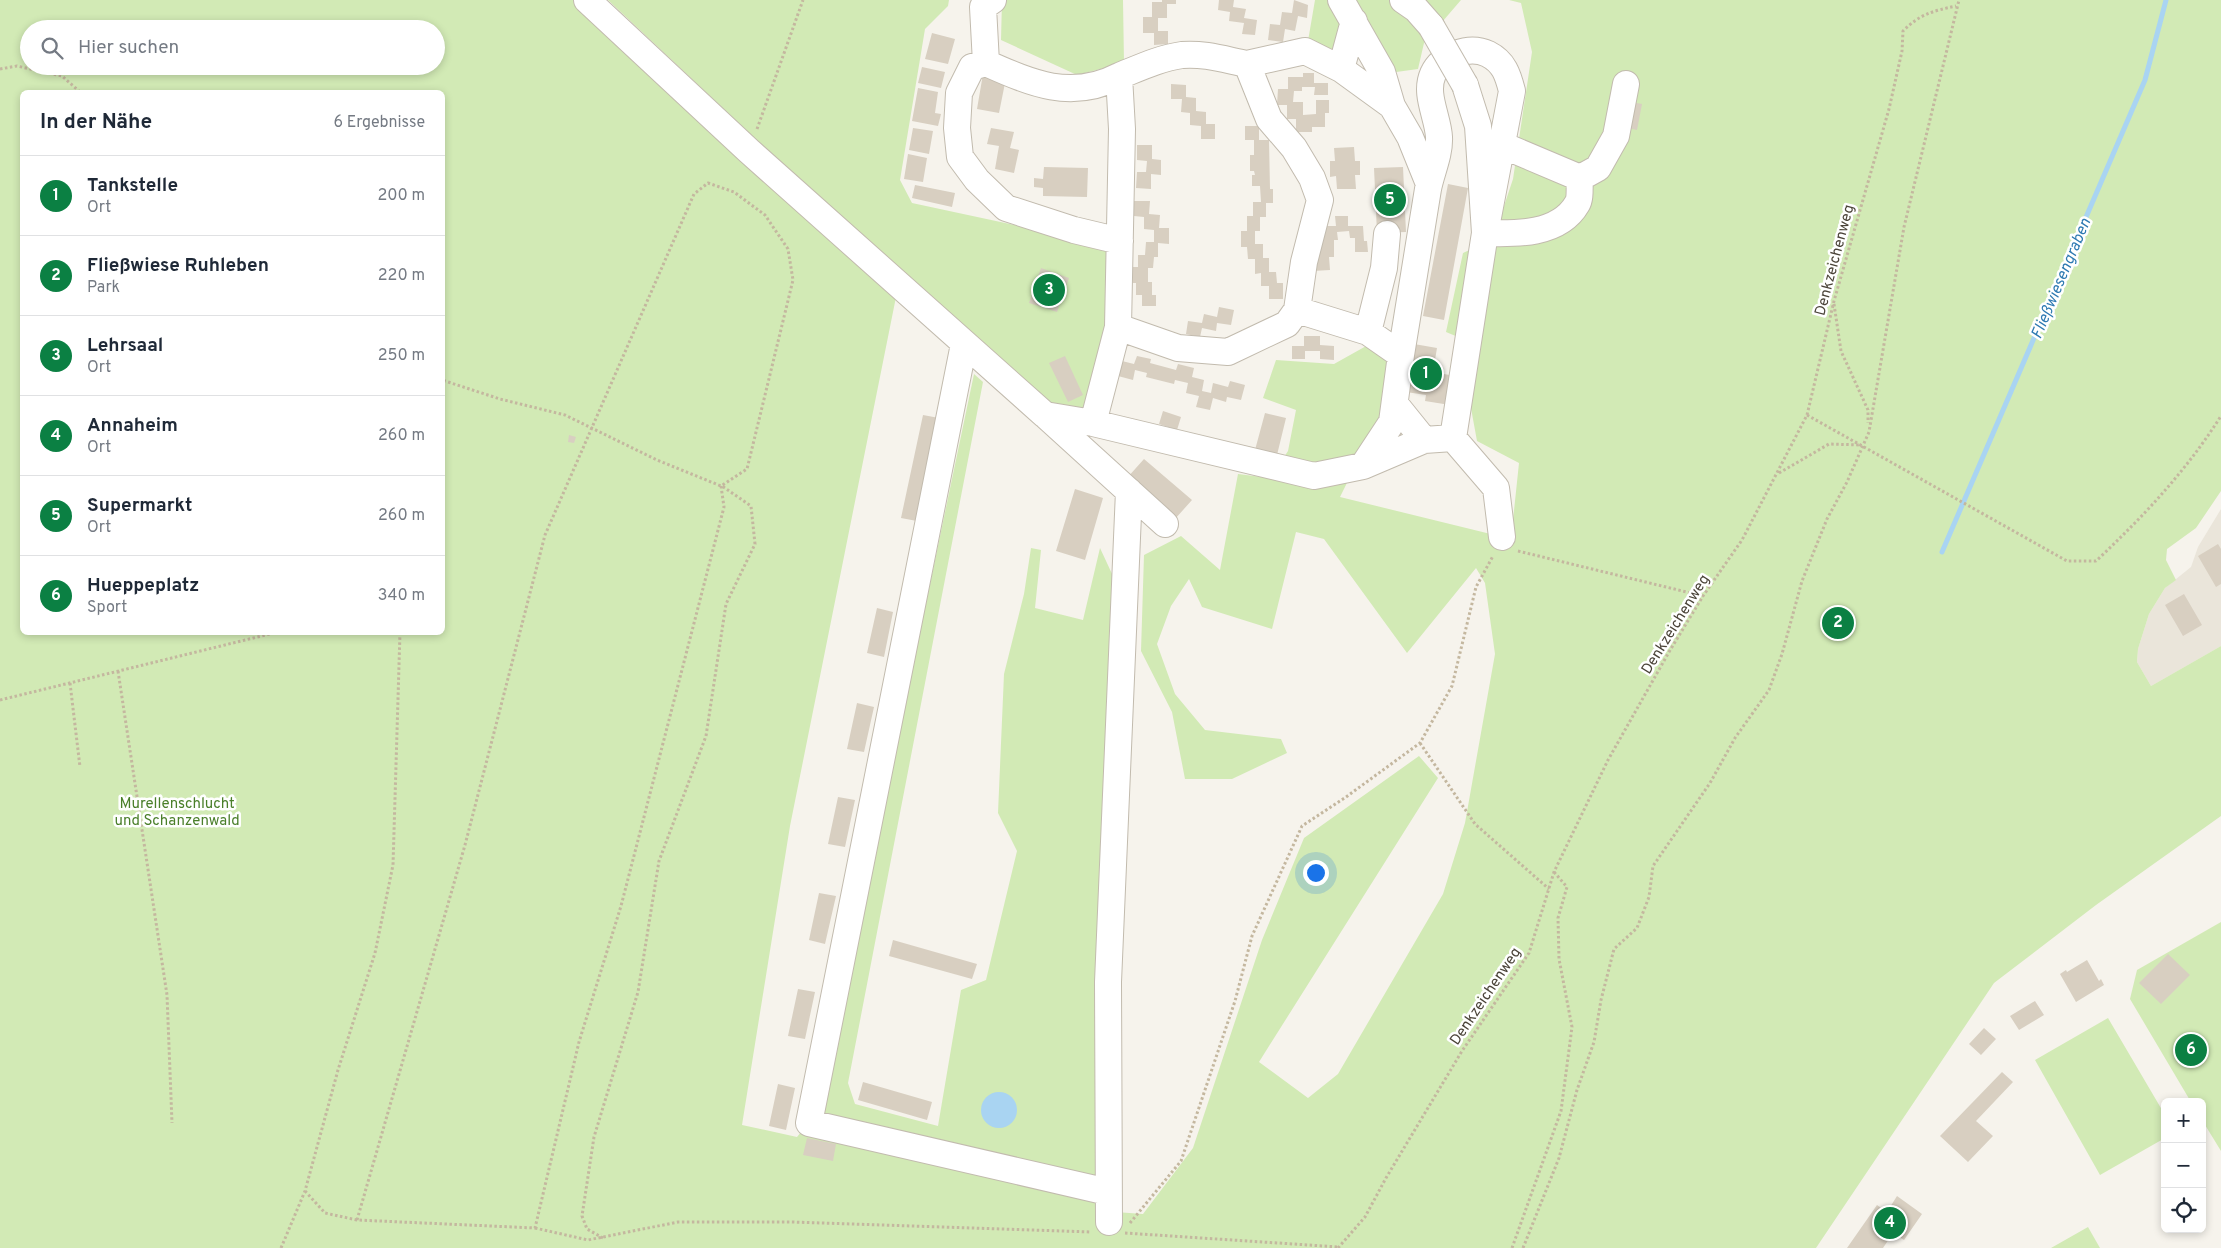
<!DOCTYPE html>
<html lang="de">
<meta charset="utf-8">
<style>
:root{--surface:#fff;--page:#f6f6f7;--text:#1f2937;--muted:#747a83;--line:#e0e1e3;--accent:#0b8043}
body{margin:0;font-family:Overpass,sans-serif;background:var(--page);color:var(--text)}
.controls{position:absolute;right:15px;bottom:15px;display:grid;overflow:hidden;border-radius:8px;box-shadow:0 2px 8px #0003}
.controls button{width:45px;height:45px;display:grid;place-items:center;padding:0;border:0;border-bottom:1px solid var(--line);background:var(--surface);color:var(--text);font:25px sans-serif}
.you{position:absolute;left:1315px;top:872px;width:18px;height:18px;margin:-12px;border:4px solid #fff;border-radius:50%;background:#1a73e8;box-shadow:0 0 0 8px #1a73e833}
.badge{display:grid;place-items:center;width:32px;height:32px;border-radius:50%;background:var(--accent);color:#fff;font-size:16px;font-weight:700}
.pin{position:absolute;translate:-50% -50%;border:2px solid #fff;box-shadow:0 1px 5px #0006}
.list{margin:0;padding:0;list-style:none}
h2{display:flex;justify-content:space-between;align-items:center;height:65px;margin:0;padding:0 20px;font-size:21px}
h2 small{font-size:16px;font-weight:400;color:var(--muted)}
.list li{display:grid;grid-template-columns:32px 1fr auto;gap:15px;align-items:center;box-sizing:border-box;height:80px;padding:0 20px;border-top:1px solid var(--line)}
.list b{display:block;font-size:19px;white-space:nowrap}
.list p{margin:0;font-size:16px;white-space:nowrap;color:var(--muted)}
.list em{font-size:16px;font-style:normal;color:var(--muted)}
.icon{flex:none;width:28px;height:28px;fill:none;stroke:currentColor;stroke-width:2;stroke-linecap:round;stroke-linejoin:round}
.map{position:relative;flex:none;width:2221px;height:1248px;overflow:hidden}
.search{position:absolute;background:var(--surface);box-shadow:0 2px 8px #0003;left:20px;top:20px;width:425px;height:55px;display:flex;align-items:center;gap:12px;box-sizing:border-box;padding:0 18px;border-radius:28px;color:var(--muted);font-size:19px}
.panel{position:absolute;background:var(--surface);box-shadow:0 2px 8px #0003;left:20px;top:90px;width:425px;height:545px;border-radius:8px}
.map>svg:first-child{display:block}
.residential{fill:#eae5da}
.green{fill:#d2eab5;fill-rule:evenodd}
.water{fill:#a9d4f2}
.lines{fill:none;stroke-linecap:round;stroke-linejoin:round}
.stream{stroke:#a9d4f2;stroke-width:5}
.building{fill:#d8cfc1}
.minor-casing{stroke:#c2bbae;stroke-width:28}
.path{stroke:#c4b79f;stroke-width:3;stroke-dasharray:2.5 2.5;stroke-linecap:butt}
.minor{stroke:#fff;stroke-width:26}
.minor-bridge-casing{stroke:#c2bbae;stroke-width:28;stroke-linecap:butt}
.minor-bridge{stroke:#fff;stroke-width:26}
.labels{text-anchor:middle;stroke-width:5;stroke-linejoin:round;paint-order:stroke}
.street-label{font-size:15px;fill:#4b4439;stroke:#fff}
.park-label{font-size:15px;fill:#4a7f2a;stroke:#fff}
.water-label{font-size:16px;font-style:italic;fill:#2e7ab2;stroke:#fff}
</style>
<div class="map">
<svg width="2221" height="1248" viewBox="0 0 2221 1248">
<rect width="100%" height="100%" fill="#f6f3ec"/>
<path class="residential" d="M2221,509V646L2151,686L2137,662L2138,649L2149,614L2165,588L2191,567L2198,547Z"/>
<path class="green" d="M0,0H573L852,259L896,297L790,826L742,1125L797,1137L820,1109L974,374L983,382L848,1083L855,1104L938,1126L961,990L986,980L1017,851L998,813L1004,674L1024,594L1031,548L1041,550L1035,608L1083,620L1100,548L1113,576L1102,1211L1143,1214L1193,1148L1262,940L1304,838L1419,756L1438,778L1259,1062L1308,1098L1338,1074L1443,894L1465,823L1495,654L1485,583L1476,568L1407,653L1324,539L1296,532L1272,629L1202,607L1189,579L1171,606L1157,644L1175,694L1205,730L1281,739L1287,753L1232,779H1185L1172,712L1141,651L1144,555L1181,536L1220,570L1238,474L1270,478L1288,451L1296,410L1263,398L1276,360L1334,364L1368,345L1388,353L1383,410L1340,497L1511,539L1519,463L1477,441L1458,337L1446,332L1463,253L1493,239L1513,179L1532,52L1521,3L1509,0H2221V491L2196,528L2167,549L2166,560L2176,580L2165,588L2149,614L2138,649L2137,662L2151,686L2221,646V816L2096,905L1994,983L1816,1248H0ZM29,29H436V66H29ZM22,92H442V632H22Z
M608,0H949L948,6L925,29L900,180L912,203L1107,245L1108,307L1087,415L1048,403L851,229Z
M1002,0H1123L1124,63L1077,75L1001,40Z
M1315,0H1461L1424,43L1418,69L1389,73L1365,22L1338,51L1308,41Z
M2221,922V1151L2202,1120V1102H2191L2130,999L2137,970Z
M2108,1018L2165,1115V1138L2100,1175L2035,1060Z
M2088,1227L2100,1248H2051Z"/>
<path class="water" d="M981 1110a18 18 0 1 1 36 0a18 18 0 1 1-36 0Z"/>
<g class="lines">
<path class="stream" d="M1942,552L2145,80L2166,0"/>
</g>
<path class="building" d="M1162,0H1176V4H1167V18H1158V31H1168V44L1154,45V33H1143V17H1152V2H1162Z
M1219,0H1234L1233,7L1246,9L1244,18L1257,20L1255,35L1242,34L1244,23L1229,21L1230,12L1218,10Z
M1294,0L1308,5L1307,18L1298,16L1295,31L1285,29L1283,42L1268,40L1270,24L1280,25L1282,12L1292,13Z
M932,33L955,39L948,64L925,59Z
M922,67L945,72L941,88L918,83Z
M1303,73H1314V83H1328V95H1314L1315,87H1302V91H1294L1293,102H1303V115L1316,114V100H1329V113H1325V127H1312V132H1296V119H1287V105H1277L1278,89H1288V77H1303Z
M983,74L1006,78L999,113L977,109Z
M1171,84L1186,85V97L1196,98V111L1206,112V124H1215V139H1201V126L1190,125V113L1181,112L1182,99H1171Z
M918,88L938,92L935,113L941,114L938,126L912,121Z
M1631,102L1642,104L1637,130L1623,127Z
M1245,126H1259V140H1269L1270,189H1273V203H1266V217H1260V231H1255V244H1263V258H1269V272H1276L1277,283H1283V299H1269V286H1261V273L1255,274V259H1248L1247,247H1241V231H1247V216H1253V202H1261L1260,186H1252V175H1255L1254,171H1250V155H1254V140H1245Z
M913,128L933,131L929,154L909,150Z
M991,128L1014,132L1010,148L1019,150L1014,173L995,169L999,146L987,144Z
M1137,145H1152V159L1161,160V175L1151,174V189L1136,188L1137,172H1146L1147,161L1137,160Z
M1354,147L1355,161H1360V175H1355L1356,189H1337L1336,176L1330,177V161H1335L1334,148Z
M908,154L927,158L923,182L904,179Z
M1044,167L1088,168L1087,197L1043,196V188L1034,187V178L1043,179Z
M1403,167L1406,232L1377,233L1374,168Z
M1448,184L1468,188L1444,320L1423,316Z
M915,185L955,193L952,207L912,198Z
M1134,201H1150L1149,214L1160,215L1159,228H1169V244L1158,243V257H1154L1153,268H1148V282H1152V295H1156V306H1142V295H1136V283H1133V267H1138V255H1145L1146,242H1154V230L1144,229V217L1134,216Z
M1335,216H1348V226H1363L1364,241H1367L1368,252H1355V238H1350L1349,231L1337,232L1338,240H1334V257H1329L1330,270L1313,271L1321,226H1336Z
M1041,268L1069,278L1057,312L1029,303Z
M1219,307L1234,310L1231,325L1217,323L1216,331L1202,328L1200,337L1186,334L1188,321L1202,323L1204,314L1217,317Z
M1304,336H1320V345L1334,346V360L1320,359V351H1305V359H1292V346H1304Z
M1414,344L1437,348L1433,372L1455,376L1450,405L1425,401L1426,395L1406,392Z
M1065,356L1083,395L1068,402L1049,363Z
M1137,356L1151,359L1150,363L1176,370L1178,364L1194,368L1192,377L1204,380L1202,391L1211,393L1213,383L1228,387L1230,381L1245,385L1241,400L1227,397L1226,402L1213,398L1210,410L1196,407L1199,396L1186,393L1188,383L1175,380L1174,384L1146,377L1147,373L1135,370L1133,380L1118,376L1122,361L1134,364Z
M1163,411L1181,417L1177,430L1159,424Z
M1265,413L1286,418L1277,455L1255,450Z
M923,415L939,418L917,521L901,518Z
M569,435L576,437L574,443L568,442Z
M1144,459L1192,500L1175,519L1127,478Z
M1075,489L1103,498L1085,560L1056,551Z
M2218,544L2221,549V584L2216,587L2198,556Z
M2184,594L2202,625L2183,636L2165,605Z
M877,608L893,612L884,657L867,653Z
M857,703L874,707L864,752L847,749Z
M838,797L855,800L845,847L828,844Z
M819,893L836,896L825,944L809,940Z
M893,940L977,964L972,979L889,956Z
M2168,954L2190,975L2161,1004L2139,983Z
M2087,960L2099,981L2101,979L2104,985L2076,1002L2060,974L2066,970L2067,972Z
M798,989L815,992L805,1039L788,1036Z
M2035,1001L2044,1015L2019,1030L2010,1016Z
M1984,1028L1996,1039L1981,1055L1969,1044Z
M2002,1072L2013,1082L1976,1121L1993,1136L1968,1162L1940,1136Z
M863,1082L932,1102L927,1120L858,1100Z
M778,1084L795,1088L786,1130L769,1126Z
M807,1138L836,1144L833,1161L803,1155Z
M1897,1196L1922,1214L1904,1240L1893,1233L1883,1248H1847L1877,1205L1887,1212Z"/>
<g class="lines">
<g class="minor-casing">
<path id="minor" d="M587,0L749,151L1045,415L1093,423L1314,476L1363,466L1392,422L1401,355L1368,332L1297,310
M1341,0L1382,72L1392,106L1410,137L1429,184
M1403,0L1416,9L1431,26
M1354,21L1341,69L1392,106
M986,63L983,7L993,0
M1119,76C1071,101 1031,83 986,63L972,67L959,93L957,128L960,157L977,180L1006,208L1074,230L1120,241
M1465,85L1478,126L1485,233C1516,234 1559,235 1577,204C1581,198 1579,185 1580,178
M1502,145L1580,178L1598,168L1616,136L1626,84
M1118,327L1178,348L1228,352L1287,324L1297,310L1304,262L1320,200L1312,178L1294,148L1269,119L1247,64L1305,51L1341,69
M1368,332L1384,268L1387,234
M964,344L809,1123L1108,1192
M1395,404L1424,440L1453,438L1485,233L1512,91C1508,75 1504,62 1488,54C1469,45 1442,55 1433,74C1424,94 1438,117 1439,137C1440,154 1431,173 1428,189C1419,244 1410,300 1401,355
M1045,415L1165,524
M1093,423L1118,327L1122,129L1119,76C1139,68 1160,58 1182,55C1204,53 1226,60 1247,64
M1453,438L1496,488L1502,537
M1363,466L1424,440
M1109,1222L1108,982L1129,491"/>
</g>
<path class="path" d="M0,69L17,66L62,76L80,92
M757,129L803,0
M1834,304L1841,351L1868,410V423
M1807,415L2067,561H2096C2144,516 2186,471 2221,416
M1779,473L1829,444L1861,445
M1518,551L1703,596
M118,671L167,995L172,1123
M70,683L80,767
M0,700L278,632
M1420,743L1475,824L1549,889
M305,1191L325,1213L357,1220L535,1228L579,1042L621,906L724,507L721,486
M357,1220L465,845L545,535L694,194L708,183L734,192L765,215L788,249L793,280L747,469L721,486L657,460L565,415L500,399L442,380
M1130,1223L1181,1161L1235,1001L1252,936L1302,826L1346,797L1420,743L1452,686L1476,587L1493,556
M535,1228L588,1240L678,1222H791L1091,1232
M1125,1233L1339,1247
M603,1238L587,1229L582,1216L594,1137L638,992L659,861L706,736L726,604L755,544L751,506L722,486
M281,1248L305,1191L338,1070L375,953L393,865L400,632
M1338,1248L1365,1217L1386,1178L1462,1051L1529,953L1554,872L1608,760L1669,652L1703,596L1742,540L1807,415L1834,301L1889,109L1902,51L1903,31C1920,14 1933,11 1956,6
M1512,1248L1561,1111L1572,1027L1559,959L1558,918L1567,887L1554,872
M1523,1248L1559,1158L1577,1090L1594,1042L1601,1000L1614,949L1637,928L1649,897L1653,866L1710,783L1735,738L1769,690L1782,654L1802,581L1827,519L1847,482L1869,432L1904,227L1959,0"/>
<use href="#minor" class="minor"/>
<g class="minor-bridge-casing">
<path id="minor-bridge" d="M1431,26L1465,85"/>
</g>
<use href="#minor-bridge" class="minor-bridge"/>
</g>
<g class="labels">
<g class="street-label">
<text transform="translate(1834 260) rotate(-75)" y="5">Denkzeichenweg</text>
<text transform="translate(1675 624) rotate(-58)" y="5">Denkzeichenweg</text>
<text transform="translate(1485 996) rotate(-56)" y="5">Denkzeichenweg</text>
</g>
<g class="park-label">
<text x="177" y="808">Murellenschlucht<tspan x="177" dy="17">und Schanzenwald</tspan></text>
</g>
<g class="water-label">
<text transform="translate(2060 278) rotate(-67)" y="6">Fließwiesengraben</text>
</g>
</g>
</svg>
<div class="controls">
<button>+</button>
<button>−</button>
<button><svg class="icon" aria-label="locate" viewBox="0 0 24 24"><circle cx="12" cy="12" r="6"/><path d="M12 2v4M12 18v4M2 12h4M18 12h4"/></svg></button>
</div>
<div class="you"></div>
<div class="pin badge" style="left:1426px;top:374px">1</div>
<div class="pin badge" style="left:1838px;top:623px">2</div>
<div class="pin badge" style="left:1049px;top:290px">3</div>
<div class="pin badge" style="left:1890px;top:1223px">4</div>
<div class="pin badge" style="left:1390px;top:200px">5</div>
<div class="pin badge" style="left:2191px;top:1050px">6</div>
<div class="search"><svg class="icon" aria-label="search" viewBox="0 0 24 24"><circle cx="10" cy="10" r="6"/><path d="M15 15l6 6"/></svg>Hier suchen</div>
<section class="panel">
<h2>In der Nähe<small>6 Ergebnisse</small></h2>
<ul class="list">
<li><span class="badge">1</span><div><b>Tankstelle</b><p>Ort</p></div><em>200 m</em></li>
<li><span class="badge">2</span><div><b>Fließwiese Ruhleben</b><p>Park</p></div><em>220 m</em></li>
<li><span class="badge">3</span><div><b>Lehrsaal</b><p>Ort</p></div><em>250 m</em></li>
<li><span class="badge">4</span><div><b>Annaheim</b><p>Ort</p></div><em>260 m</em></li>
<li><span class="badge">5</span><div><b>Supermarkt</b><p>Ort</p></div><em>260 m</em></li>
<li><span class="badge">6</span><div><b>Hueppeplatz</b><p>Sport</p></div><em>340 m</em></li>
</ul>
</section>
</div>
